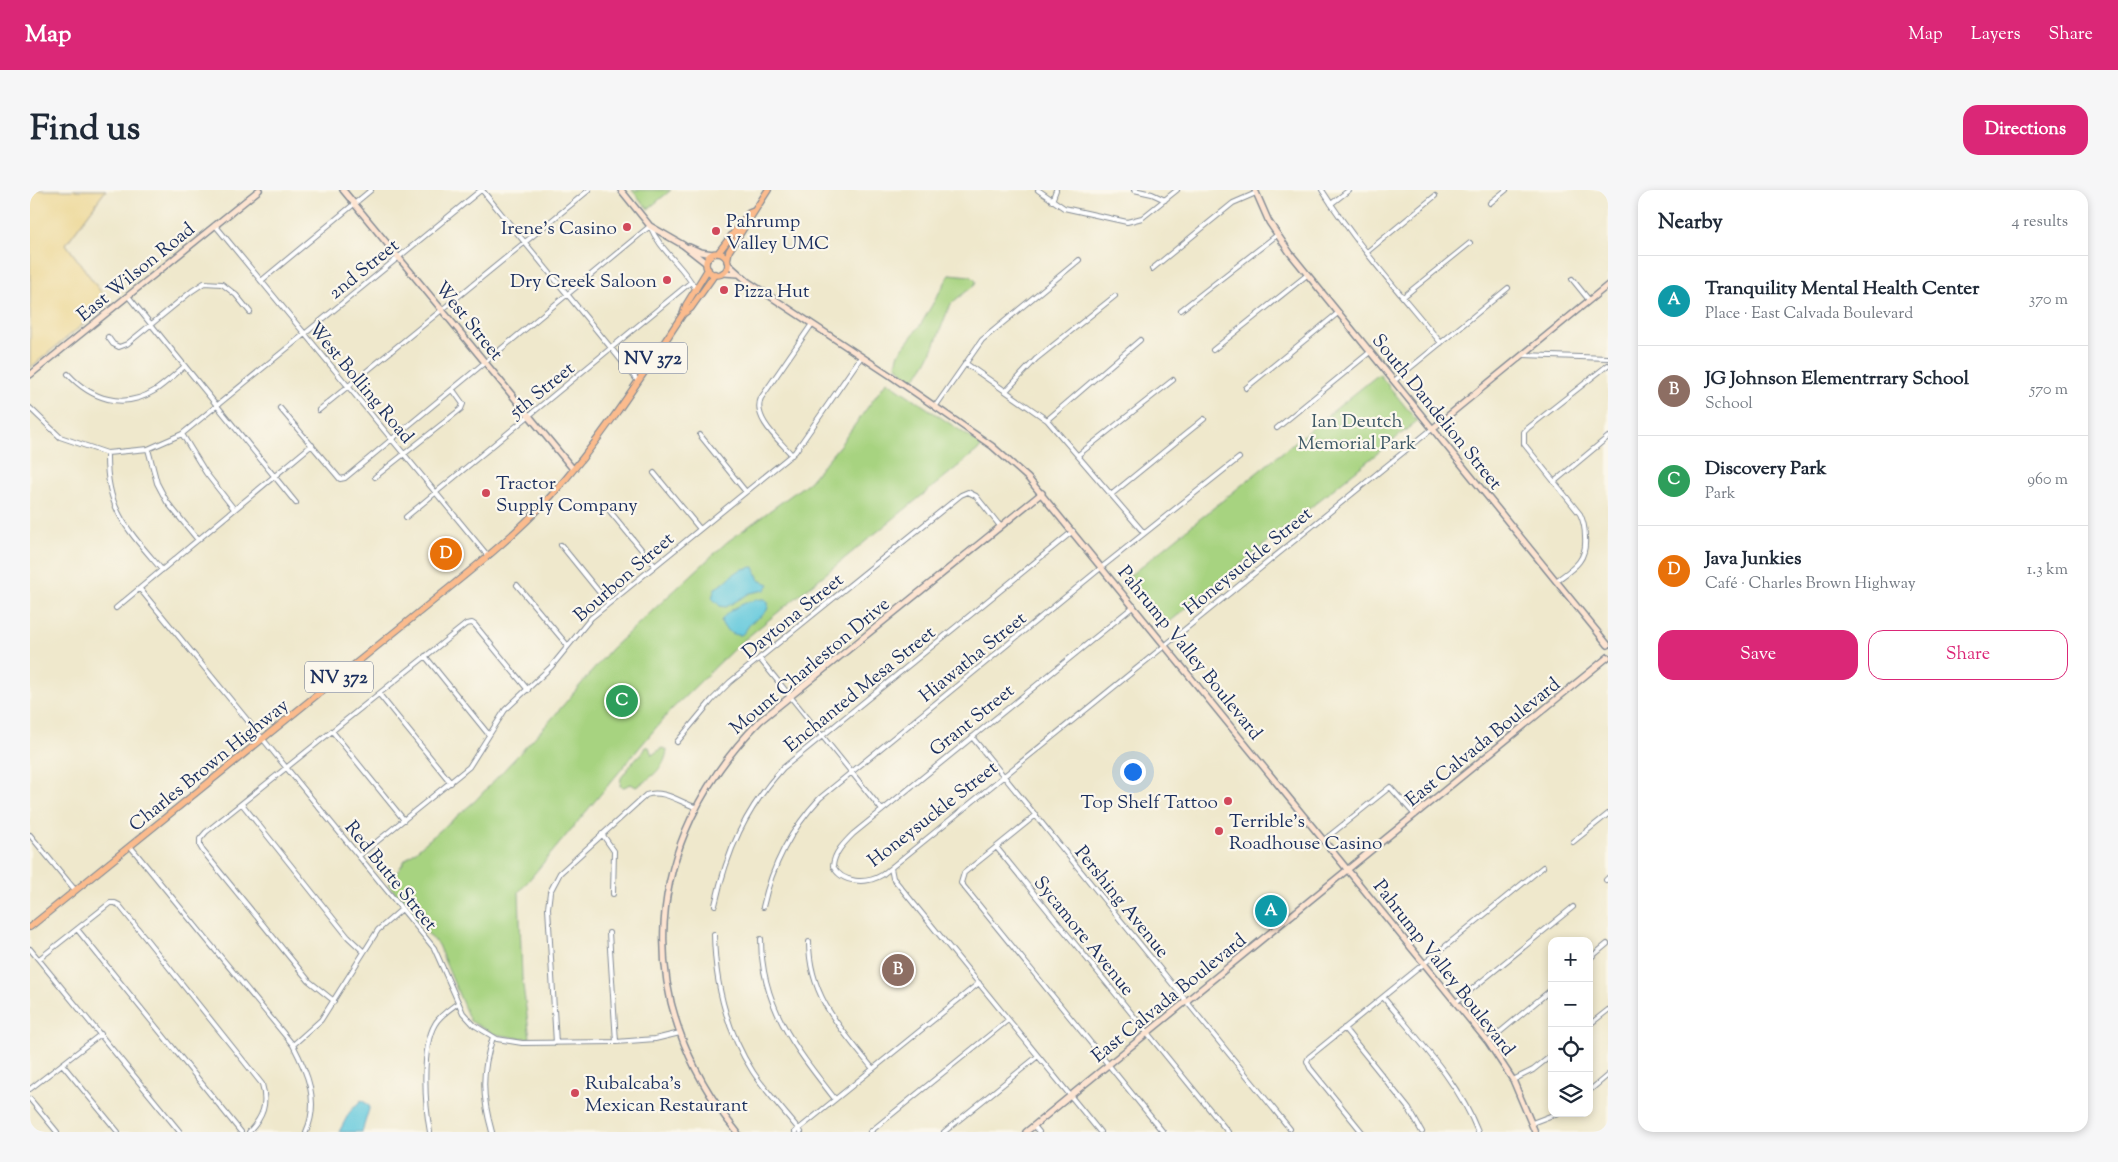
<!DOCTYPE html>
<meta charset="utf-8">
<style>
:root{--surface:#fff;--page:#f6f6f7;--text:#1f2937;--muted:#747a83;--line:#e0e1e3;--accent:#db2777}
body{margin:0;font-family:"Sorts Mill Goudy",serif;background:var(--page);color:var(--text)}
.controls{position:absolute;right:15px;bottom:15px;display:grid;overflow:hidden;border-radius:10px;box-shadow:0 2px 8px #0003}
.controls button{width:45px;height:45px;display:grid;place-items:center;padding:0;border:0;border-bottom:1px solid var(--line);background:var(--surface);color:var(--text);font:25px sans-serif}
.you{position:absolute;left:1102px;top:581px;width:18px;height:18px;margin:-12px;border:4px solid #fff;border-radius:50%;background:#1a73e8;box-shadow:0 0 0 8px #1a73e833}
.badge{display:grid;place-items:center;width:32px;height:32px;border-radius:50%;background:var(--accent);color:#fff;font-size:16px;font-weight:700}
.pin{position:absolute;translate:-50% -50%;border:2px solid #fff;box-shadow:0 1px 5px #0006}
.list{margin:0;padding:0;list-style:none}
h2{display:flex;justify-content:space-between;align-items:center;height:65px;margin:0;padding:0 20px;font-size:21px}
h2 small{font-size:16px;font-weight:400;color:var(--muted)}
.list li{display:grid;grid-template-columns:32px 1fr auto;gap:15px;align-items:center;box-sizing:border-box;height:90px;padding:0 20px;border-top:1px solid var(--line)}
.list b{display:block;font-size:19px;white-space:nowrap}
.list p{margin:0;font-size:16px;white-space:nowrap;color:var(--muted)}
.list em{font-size:16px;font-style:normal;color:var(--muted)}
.actions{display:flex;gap:10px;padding:15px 20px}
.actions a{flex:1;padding:11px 0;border:1px solid var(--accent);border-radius:15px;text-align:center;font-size:18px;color:var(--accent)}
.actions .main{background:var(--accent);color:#fff}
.icon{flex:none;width:28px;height:28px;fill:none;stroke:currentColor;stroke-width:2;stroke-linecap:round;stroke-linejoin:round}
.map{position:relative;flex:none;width:1578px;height:942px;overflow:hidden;border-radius:15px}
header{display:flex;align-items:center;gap:30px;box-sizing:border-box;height:70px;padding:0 25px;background:var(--accent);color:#fff}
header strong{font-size:24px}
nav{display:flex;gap:28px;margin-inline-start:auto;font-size:18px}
.intro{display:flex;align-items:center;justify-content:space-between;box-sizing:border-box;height:120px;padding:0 30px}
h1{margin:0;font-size:35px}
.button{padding:12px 22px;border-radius:15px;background:var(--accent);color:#fff;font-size:18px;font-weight:700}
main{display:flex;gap:30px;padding:0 30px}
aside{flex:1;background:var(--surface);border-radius:15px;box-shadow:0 2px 8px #0003}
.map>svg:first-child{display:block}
.green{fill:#a7d380;stroke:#61816f}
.sand{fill:#eeda9e;stroke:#84847e}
.water{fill:#60c8dc;stroke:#3e7c9d}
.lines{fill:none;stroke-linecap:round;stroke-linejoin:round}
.street-casing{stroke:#858c95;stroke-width:6}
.secondary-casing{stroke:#858c95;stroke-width:8}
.primary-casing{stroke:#858c95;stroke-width:8}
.street{stroke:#fff;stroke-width:4}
.secondary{stroke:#fde4d1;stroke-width:5}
.primary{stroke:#fbbb8d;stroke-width:5.5}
.poi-dot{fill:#d1495b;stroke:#fbf7ec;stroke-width:2}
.labels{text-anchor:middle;stroke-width:4.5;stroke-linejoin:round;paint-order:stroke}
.shield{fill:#fbf7ec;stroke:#5e6b89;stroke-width:1}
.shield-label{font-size:18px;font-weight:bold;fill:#1b2f5e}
.poi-label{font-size:19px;fill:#1b2f5e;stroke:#fbf7ec;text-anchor:start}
.street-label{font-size:19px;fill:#1b2f5e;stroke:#fbf7ec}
.park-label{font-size:19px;fill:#3e5866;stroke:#fbf7ec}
</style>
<header>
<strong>Map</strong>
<nav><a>Map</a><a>Layers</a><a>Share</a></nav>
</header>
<div class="intro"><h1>Find us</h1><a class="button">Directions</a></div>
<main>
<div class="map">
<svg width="1578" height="942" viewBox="0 0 1578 942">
<rect width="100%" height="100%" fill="#fbf7ec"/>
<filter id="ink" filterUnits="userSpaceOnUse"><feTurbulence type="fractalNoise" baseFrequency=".02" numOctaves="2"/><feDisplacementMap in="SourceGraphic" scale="10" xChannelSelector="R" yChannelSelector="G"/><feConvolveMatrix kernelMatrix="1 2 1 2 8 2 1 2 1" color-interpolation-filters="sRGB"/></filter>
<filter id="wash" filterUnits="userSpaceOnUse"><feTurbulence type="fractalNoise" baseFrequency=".0096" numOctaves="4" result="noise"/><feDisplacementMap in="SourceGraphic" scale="20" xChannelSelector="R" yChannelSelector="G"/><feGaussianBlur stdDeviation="1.12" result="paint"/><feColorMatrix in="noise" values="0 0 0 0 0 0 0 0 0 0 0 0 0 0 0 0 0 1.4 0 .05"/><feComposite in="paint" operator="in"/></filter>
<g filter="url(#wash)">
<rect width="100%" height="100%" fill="#efe8cc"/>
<path class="green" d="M602,0H641L618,19Z
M920,84L941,86L946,91L945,95C940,99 923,111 921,114C909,137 903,173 882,190L876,187L866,174L869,163L891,134Z
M1349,184L1387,231L1137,434L1098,387Z
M857,191L953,256L709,454L640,521L489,702L492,788L500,848H488L464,844L440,831L408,755L384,728L359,695L375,670L445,611L518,533L581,459L697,352L779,292L810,255Z
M615,557H619L622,565L632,558L637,560C635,578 621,588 606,597L601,594L594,597L590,596L591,588L607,567L611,565Z"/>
<path class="sand" d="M0,0H76L36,54L79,113L0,178Z"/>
<path class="water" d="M724,377L729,390L739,394L735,400L720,403L696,417L690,416L682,408L685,398C702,390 701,379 724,377Z
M731,409H735L738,412C740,425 728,426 721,433C717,437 716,442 711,445C701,445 694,440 691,431C698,418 718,411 731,409Z
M331,910L339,915V919L332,942H309L319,923Z"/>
</g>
<g filter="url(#ink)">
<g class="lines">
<g class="street-casing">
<path id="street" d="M452,0L608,191
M1008,0L1034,18L1097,32L1112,28L1147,0
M1104,0L1122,4L1135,10
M1292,0C1326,54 1370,103 1411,153
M1022,11L1026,0
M1460,13L1476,0
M1301,14L1319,0
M185,35L458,366
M1337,62L1405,6
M1122,79L1203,13L1226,3
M1542,89L1559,110
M231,91L341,0
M98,106L266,313
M1373,107L1440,53
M1151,120L1247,45
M78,147L83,154L89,157L97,154L162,101L174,93L192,94L206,105L220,122
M1183,160L1277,85
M1493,165L1578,168
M935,173L1017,230L1114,343
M38,184C61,209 93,220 124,201C135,194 145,184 155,176
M1364,191L1478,98
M1216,198L1308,123
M976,201L1006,169L1085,106
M905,217L952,150L1049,70
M0,218L30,247L77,263L118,259L152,244L451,0
M250,218L310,289L315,288L620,36C630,61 654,76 666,100
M289,220L559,0
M1017,230L1110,150
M1247,238L1340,162
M152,244L176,283L204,319
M670,245L716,302
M118,259L127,293L137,312L168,350
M77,263C76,320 97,339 132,380
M762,265C750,251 722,228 731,208L782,134
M1048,265L1143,190
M624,283L670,339
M345,287L431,219L433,214L423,200
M1524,292L1578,247
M1082,304L1174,229
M578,319L625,376
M376,327L661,92
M531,355L578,413
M1526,391C1544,378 1557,371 1555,347C1555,339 1554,332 1550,324L1494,254V242L1498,238L1578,175
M487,395L538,456
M110,399L404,758L433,823L444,835L467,849L492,853L586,852L625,849L650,843
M1104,416L823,644C814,653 804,663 803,676C812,694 837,694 852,685L1402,239
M86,418L282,255
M395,466L459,545
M730,469L852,620
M349,504L421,593
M302,541L374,630
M942,547L1260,939
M647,552L682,510L700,492L931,305L938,302L946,306L970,336
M212,614L318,747L334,762
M1006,625L934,683L931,693L1133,942
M572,644L584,661L583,704
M0,645L45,700
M1294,650L1360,597L1385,625
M1543,652L1578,624
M100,656L263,855C277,882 290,911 276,942
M967,658L1198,942
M329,666L439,577L475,520L521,477L561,428L765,262L831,167
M861,678L863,688L1070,942
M1576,690L1578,688
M685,715C697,661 715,620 753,578L1043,341
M733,717C742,676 761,639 790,608L1072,377L1209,268
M47,739L211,942
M579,743L586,852
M684,744C685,794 696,840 723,882C737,903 755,922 771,942
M731,749C731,816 766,859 805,909
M779,752C779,806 811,839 843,879
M0,759L150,942
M9,769L80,713H85L89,715L232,894C238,914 233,927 219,942
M1559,769L1577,754
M1353,807C1387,849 1428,891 1448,942
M304,811L279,791L173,661L170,656V649L176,642L436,434L442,433L445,435L498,500
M1426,812L1543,717
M1559,835L1578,820
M1314,838L1379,919L1392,942
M1458,852L1522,799
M526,853L518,718L520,702L530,683L616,605C633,599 650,612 665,617
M263,855L291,830L348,740L372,719
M32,874L88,942
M1483,890L1503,880L1522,865
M0,899L71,844
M1559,901L1578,885
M0,909L27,942
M1502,933L1528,923
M1004,936L1009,942
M400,942C395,916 391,857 405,834C410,825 420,819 428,813
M462,942C452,907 451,882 463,847
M765,942L949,793
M840,942L978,830
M914,942L1008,866
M1332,942L1280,878L1277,871L1279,867L1513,677"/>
</g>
<g class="secondary-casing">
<path id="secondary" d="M313,0L543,279
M591,0L620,36L653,55L676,73
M1225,0L1239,32L1260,63L1578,455
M659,57L670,62L683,64
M698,74L717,91L861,186L962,256L998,288L1458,852L1483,890L1505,942
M693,83L708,84
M0,185L229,0
M1402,239L1578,95
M707,942C600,811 612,651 730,531L1012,303
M996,942L1578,467"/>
</g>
<g class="primary-casing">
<path id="primary" d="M688,63L719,23L724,21
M676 74a11 11 0 1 1 22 0a11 11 0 1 1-22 0Z
M697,71L699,61L738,0
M653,124L661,118L685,84
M0,737L419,398C455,369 490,340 521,306C571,250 612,186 653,124L656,115L678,79"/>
</g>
<use href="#street" class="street"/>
<use href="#secondary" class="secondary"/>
<use href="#primary" class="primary"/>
</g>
</g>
<g class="poi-dot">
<circle cx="597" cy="37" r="5"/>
<circle cx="686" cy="41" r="5"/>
<circle cx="637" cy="90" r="5"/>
<circle cx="694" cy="100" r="5"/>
<circle cx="456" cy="303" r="5"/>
<circle cx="1198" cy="611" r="5"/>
<circle cx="1189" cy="641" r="5"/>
<circle cx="545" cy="903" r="5"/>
</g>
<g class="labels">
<g class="shield">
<rect x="589" y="152.5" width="68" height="31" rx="4"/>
<rect x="275" y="471.5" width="68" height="31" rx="4"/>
</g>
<g class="shield-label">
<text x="623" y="174">NV 372</text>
<text x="309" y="493">NV 372</text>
</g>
<g class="poi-label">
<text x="696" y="37">Pahrump<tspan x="696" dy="22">Valley UMC</tspan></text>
<text x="587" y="44" text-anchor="end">Irene's Casino</text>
<text x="627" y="97" text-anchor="end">Dry Creek Saloon</text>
<text x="704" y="107">Pizza Hut</text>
<text x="466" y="299">Tractor<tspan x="466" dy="22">Supply Company</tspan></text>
<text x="1188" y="618" text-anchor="end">Top Shelf Tattoo</text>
<text x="1199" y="637">Terrible's<tspan x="1199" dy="22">Roadhouse Casino</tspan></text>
<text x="555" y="899">Rubalcaba's<tspan x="555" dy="22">Mexican Restaurant</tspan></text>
</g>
<g class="street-label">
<text transform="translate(333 78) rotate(-39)" y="7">2nd Street</text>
<text transform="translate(105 81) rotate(-39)" y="7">East Wilson Road</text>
<text transform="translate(440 130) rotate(51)" y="7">West Street</text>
<text transform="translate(332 192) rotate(50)" y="7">West Bolling Road</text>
<text transform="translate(511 199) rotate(-39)" y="7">5th Street</text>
<text transform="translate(1408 221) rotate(51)" y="7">South Dandelion Street</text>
<text transform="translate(1217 370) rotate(-39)" y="7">Honeysuckle Street</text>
<text transform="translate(593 386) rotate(-41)" y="7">Bourbon Street</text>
<text transform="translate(762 425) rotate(-39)" y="7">Daytona Street</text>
<text transform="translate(1161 462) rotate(51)" y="7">Pahrump Valley Boulevard</text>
<text transform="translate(942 466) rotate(-39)" y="7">Hiawatha Street</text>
<text transform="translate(779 475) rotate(-40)" y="7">Mount Charleston Drive</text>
<text transform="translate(829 498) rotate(-39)" y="7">Enchanted Mesa Street</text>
<text transform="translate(941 529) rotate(-39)" y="7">Grant Street</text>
<text transform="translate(1452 551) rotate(-39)" y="7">East Calvada Boulevard</text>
<text transform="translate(178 574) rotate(-39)" y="7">Charles Brown Highway</text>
<text transform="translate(902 623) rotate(-38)" y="7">Honeysuckle Street</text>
<text transform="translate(362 685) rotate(51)" y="7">Red Butte Street</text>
<text transform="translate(1093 711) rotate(51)" y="7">Pershing Avenue</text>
<text transform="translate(1055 745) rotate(51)" y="7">Sycamore Avenue</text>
<text transform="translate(1415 777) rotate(52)" y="7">Pahrump Valley Boulevard</text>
<text transform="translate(1138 807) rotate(-39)" y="7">East Calvada Boulevard</text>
</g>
<g class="park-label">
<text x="1327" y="237">Ian Deutch<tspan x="1327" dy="22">Memorial Park</tspan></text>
</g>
</g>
</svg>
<div class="controls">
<button>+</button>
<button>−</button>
<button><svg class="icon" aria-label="locate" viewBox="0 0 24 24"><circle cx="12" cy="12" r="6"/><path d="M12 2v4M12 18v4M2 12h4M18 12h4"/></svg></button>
<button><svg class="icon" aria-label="layers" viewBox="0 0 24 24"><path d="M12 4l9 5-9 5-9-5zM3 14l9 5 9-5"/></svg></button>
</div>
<div class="you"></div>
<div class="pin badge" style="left:1241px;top:721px;background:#0f9aa8">A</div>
<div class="pin badge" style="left:868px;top:780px;background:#8d6e63">B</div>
<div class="pin badge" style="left:592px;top:511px;background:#2e9e5b">C</div>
<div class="pin badge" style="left:416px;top:364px;background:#e8710a">D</div>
</div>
<aside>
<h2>Nearby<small>4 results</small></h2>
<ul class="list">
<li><span class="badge" style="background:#0f9aa8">A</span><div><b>Tranquility Mental Health Center</b><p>Place · East Calvada Boulevard</p></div><em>370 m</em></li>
<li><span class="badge" style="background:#8d6e63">B</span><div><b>JG Johnson Elementrrary School</b><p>School</p></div><em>570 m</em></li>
<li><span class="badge" style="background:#2e9e5b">C</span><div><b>Discovery Park</b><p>Park</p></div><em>960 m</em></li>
<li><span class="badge" style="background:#e8710a">D</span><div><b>Java Junkies</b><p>Café · Charles Brown Highway</p></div><em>1.3 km</em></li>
</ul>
<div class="actions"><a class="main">Save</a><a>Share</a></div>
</aside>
</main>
